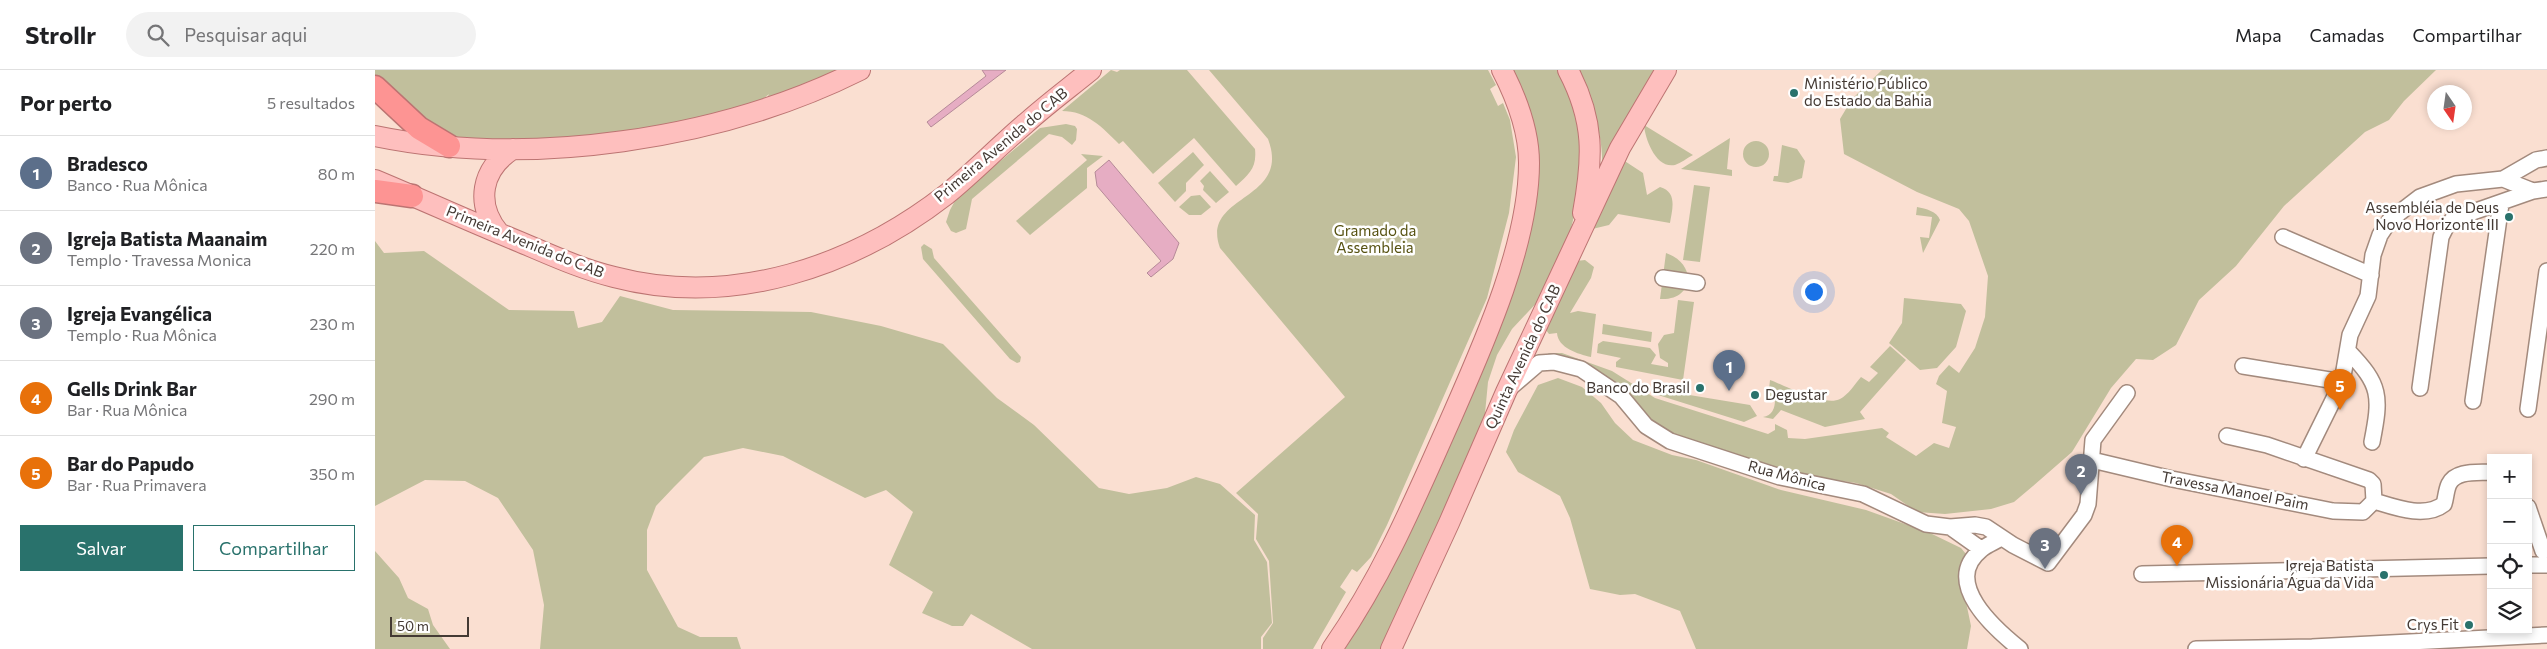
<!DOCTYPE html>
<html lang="pt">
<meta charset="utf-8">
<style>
:root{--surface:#fff;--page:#f2f2f2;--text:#202124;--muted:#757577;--line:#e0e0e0;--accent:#29726c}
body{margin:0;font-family:Commissioner,sans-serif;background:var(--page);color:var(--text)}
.controls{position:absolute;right:15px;bottom:15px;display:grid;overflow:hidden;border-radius:0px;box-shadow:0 2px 8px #0003}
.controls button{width:45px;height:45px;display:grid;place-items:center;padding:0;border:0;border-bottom:1px solid var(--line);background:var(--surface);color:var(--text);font:25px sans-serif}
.compass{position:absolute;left:2052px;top:15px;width:45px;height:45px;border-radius:50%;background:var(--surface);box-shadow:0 2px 8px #0003;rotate:167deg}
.scale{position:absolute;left:15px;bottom:12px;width:79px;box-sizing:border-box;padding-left:5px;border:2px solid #443a34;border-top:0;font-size:14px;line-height:18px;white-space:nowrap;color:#443a34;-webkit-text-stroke:4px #fff;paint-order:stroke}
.you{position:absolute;left:1438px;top:221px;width:18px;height:18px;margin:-12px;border:4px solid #fff;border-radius:50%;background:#1a73e8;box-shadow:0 0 0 8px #1a73e833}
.badge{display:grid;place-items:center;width:32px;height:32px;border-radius:50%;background:var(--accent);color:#fff;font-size:16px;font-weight:700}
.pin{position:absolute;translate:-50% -41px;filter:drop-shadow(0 1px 2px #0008)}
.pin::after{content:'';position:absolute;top:26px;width:18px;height:15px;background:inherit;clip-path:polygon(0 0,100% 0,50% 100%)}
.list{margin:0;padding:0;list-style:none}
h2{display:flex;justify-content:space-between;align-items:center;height:65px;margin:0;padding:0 20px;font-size:21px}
h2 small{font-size:16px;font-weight:400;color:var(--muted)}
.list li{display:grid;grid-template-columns:32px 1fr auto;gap:15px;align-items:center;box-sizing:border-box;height:75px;padding:0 20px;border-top:1px solid var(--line)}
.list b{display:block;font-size:19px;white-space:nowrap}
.list p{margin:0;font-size:16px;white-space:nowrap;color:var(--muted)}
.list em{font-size:16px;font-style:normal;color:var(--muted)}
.actions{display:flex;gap:10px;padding:15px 20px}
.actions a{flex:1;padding:11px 0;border:1px solid var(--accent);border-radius:0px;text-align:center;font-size:18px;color:var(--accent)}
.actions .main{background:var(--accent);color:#fff}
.icon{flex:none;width:28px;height:28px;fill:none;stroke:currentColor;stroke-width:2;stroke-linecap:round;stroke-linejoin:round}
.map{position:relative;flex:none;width:2172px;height:579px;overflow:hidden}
header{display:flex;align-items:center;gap:30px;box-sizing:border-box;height:70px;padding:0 25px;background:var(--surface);border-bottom:1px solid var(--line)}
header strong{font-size:24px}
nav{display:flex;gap:28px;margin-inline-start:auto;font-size:18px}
.search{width:350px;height:45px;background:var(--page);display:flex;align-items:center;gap:12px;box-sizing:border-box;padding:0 18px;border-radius:28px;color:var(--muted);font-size:19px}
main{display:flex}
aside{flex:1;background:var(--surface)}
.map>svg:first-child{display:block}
.green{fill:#c1bf9c}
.water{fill:#e6adc3;stroke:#b58a98}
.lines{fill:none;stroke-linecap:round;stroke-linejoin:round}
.minor-casing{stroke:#a38a7d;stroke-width:18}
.major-casing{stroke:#bc7472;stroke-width:22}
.highway-casing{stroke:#bc7472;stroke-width:25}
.minor{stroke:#fff;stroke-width:15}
.major{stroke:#febfbe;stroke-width:20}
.highway{stroke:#fd9493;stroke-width:22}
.poi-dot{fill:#29726c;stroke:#fff;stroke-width:2}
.labels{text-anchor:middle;stroke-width:5;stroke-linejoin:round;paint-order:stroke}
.poi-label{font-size:15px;fill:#443a34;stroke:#fff;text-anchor:end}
.street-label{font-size:15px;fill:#443a34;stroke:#fff}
.park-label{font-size:15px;fill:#575212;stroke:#fff}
</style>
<header>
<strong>Strollr</strong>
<div class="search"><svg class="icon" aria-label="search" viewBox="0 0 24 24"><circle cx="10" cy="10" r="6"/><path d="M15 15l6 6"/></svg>Pesquisar aqui</div>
<nav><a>Mapa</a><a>Camadas</a><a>Compartilhar</a></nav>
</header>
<main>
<aside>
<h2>Por perto<small>5 resultados</small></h2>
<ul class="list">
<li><span class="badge" style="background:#5c6f8a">1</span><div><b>Bradesco</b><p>Banco · Rua Mônica</p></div><em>80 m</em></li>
<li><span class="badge" style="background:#6b7280">2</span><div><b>Igreja Batista Maanaim</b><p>Templo · Travessa Monica</p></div><em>220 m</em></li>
<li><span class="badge" style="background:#6b7280">3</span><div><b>Igreja Evangélica</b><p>Templo · Rua Mônica</p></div><em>230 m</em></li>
<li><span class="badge" style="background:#e8710a">4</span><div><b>Gells Drink Bar</b><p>Bar · Rua Mônica</p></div><em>290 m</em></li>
<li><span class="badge" style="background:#e8710a">5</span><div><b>Bar do Papudo</b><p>Bar · Rua Primavera</p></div><em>350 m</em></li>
</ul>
<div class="actions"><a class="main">Salvar</a><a>Compartilhar</a></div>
</aside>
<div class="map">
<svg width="2172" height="579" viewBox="0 0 2172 579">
<rect width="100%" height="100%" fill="#fadfd1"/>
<path class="green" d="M0,0H485L386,40L394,24L366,47L327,57L74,76L0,17Z
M736,0L742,2L745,0H812L880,79C882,98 874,104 861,116L819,68L778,104L748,71L744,74C727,57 712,41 687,41Z
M834,0H1113L1121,15L1115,19L1123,36L1128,33L1135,50L1141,87L1134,143L1112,228L1012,455L996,487L982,502L977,499L965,517L971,522L938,579H888V568L898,553L894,491L881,469L883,444L861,423L970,327L845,178C825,124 917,132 893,69Z
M1138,0H1183L1199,39L1206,74L1203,129L1194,167L1168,226L1137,259L1122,285L1113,312L1109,354L1006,579H970L997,535L1023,486L1133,230L1154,37Z
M1201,0H1284L1227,99C1229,63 1216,32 1201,0Z
M1507,0H2061L2029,31L2014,50L1990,62L1909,136L1861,196L1824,230L1801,275L1778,290L1761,289L1736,318L1697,382L1658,416L1639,432L1616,439L1570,444L1542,442L1516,424L1481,413L1461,410L1427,413L1295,371L1246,326L1179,292L1173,283H1187L1237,301L1280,328L1393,364L1400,360V354L1412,360L1413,368L1430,369L1507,358L1514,363L1511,367L1541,386L1559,373L1574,378L1581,357L1567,353L1572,321L1561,314L1564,306L1574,295L1584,303L1600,278L1610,247L1613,206L1594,151L1584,139L1542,122L1469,84L1465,49L1477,29Z
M691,54L700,56L702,59L701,70L697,75L687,67L674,64L597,129L591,159L581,163L576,161L571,152L575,140L582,127L665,58Z
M1269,55L1318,85C1312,88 1306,93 1300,95C1281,99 1270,69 1269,55Z
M1355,68L1352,99L1357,100V106L1306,99Z
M1368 84a13 13 0 1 1 26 0a13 13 0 1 1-26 0Z
M1407,75L1422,79L1430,91L1427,108L1413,113L1398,111L1399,106H1403Z
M818,82L829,95L811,113V121L800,132L783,113Z
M706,84L728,86L712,98V118L655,165L641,151L712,90Z
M1242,86L1268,103L1272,125L1285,117C1303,122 1297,140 1295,153L1243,144L1234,155L1213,160Z
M835,101L854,122L841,133L828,120L829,116L825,111Z
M1319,115L1335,117L1325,192L1308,190Z
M825,125L836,137L826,145H814L804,137L816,126Z
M1542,137C1551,139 1562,141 1565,150L1548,183L1545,167L1554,168L1557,147L1541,145Z
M0,171L9,183L49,181L134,240L199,241L203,258L227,252L245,226L298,240L436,242L506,256L568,274L622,328L659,355L724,418L754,424L792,418L821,407L845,414L880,445L879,470L892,492L897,553L886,567V579H657L596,544L588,556H577L547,543L558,522L514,495L538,442L511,420L490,428L408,386L368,378L329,387L299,417L281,436L272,460V500L303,557L325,567H362L366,579H165L169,535L158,480L123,428L90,411L50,410L0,436Z
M549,174L557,179L559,188L646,287L645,292L642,293L635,289L548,189L546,177Z
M1291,183C1323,194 1319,231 1285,229Z
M1210,190L1219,197L1216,208L1195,243L1203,241L1221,244L1216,287C1203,284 1183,278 1182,263L1174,264L1168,256L1193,192Z
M1529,228L1586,234L1591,241L1581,277L1562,298L1545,300L1514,273L1527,253Z
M1303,230L1319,232L1308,310L1241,297V292L1246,288L1222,283L1223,274L1228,271L1275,278L1281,285L1276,294L1293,297V293L1285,288L1283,274L1289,265L1299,263Z
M1228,254L1277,262L1276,272L1227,264Z
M1515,276L1531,290L1485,342L1490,349L1450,357L1406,340L1398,349L1388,347C1397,346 1400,338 1400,330L1393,329L1395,310C1411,316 1450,337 1465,329C1473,325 1480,314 1486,307L1494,312L1503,303L1495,297Z
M1183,308L1207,317L1226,333L1240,353L1258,370L1297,385L1321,390L1406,420L1491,440L1555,463L1586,478L1591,484L1586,508L1596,556L1592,579H1321L1305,541L1260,524L1245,525L1215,519L1195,448L1185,426L1143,402L1131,382L1139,360L1163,315Z
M1272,318L1375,335L1382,346L1369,352L1283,325Z
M0,481L24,508L33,528L53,539L58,555L75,579H0Z"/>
<path class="water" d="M607,0H631L556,57L552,52L611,6Z
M734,90L804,173L798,189L776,207L772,203L786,191L722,116L720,102Z"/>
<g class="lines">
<g class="minor-casing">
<path id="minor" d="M2128,109L2161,90L2172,88
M1908,167L1996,205
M1288,208L1322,213
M1973,281C2006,315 2006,326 1997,372
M1868,296L1967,312
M1136,317L1164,293L1179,292L1206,299L1246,326L1271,356L1295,371L1405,407L1488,424L1551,454L1575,457L1600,455L1611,457L1638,475L1673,493L1709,445L1713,434L1718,370L1752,323
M2045,318L2066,167L2071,157L2078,149L2158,121
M2098,331L2126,134
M2153,339L2172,201
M1929,389L1967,312L1975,265L1993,226L1998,185L2005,165L2015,150L2045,127L2081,114L2128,109L2158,121L2172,119
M1717,390L1797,409L1958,441L1988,442L1999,431L1998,414L1994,410L1892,375L1852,366
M1999,431C2019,437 2050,449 2069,434C2071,428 2071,420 2074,414C2081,400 2102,403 2116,402
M2153,437L2168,481
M1575,457L1606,479
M1626,468C1620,472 1611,475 1606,480C1566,512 1620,559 1645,579
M2153,495H2172
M1767,504L2116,496
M1821,579L1937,577L2172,565"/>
</g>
<g class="major-casing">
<path id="major" d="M1193,0C1220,51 1218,88 1208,143
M0,66C154,98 345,70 485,0
M0,110C48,130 96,152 145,172C176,185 206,199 239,207C357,238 478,197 572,124C599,102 624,76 650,54C671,35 694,18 716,0
M124,163C100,134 106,99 138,79
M957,579C1007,507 1038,434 1073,355C1106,280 1154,176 1154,93C1154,60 1142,29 1127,0
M1016,579L1074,453L1131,322L1245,78L1291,0"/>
</g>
<g class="highway-casing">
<path id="highway" d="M0,17L44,58L74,76
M0,121L37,126"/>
</g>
<use href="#minor" class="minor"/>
<use href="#major" class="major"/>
<use href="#highway" class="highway"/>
</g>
<g class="poi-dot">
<circle cx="1419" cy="23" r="5"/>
<circle cx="2134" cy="147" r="5"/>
<circle cx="1325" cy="318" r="5"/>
<circle cx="1380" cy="325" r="5"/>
<circle cx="2009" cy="505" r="5"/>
<circle cx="2094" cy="555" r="5"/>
</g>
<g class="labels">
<g class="poi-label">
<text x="1429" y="19" text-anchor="start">Ministério Público<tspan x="1429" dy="17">do Estado da Bahia</tspan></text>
<text x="2124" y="143">Assembléia de Deus<tspan x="2124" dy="17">Novo Horizonte III</tspan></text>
<text x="1315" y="323">Banco do Brasil</text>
<text x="1390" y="330" text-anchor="start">Degustar</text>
<text x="1999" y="501">Igreja Batista<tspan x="1999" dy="17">Missionária Água da Vida</tspan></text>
<text x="2084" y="560">Crys Fit</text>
</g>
<g class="street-label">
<text transform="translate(626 75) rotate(-40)" y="5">Primeira Avenida do CAB</text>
<text transform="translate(150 172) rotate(22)" y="5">Primeira Avenida do CAB</text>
<text transform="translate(1148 287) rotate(-65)" y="5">Quinta Avenida do CAB</text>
<text transform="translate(1412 406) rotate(15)" y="5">Rua Mônica</text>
<text transform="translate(1860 421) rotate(11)" y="5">Travessa Manoel Paim</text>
</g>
<g class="park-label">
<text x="1000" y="166">Gramado da<tspan x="1000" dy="17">Assembleia</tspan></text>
</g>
</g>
</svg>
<div class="controls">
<button>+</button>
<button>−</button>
<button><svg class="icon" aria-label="locate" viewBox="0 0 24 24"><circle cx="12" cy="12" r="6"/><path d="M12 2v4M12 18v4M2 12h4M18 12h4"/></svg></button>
<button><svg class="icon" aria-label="layers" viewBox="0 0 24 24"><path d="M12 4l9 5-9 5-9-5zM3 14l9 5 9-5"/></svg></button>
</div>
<svg class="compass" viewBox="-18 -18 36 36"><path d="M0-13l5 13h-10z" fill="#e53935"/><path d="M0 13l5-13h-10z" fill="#757577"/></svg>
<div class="scale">50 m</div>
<div class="you"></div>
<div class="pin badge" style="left:1354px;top:321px;background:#5c6f8a">1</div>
<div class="pin badge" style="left:1706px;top:425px;background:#6b7280">2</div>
<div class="pin badge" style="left:1670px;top:499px;background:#6b7280">3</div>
<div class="pin badge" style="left:1802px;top:496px;background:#e8710a">4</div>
<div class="pin badge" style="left:1965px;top:340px;background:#e8710a">5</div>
</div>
</main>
